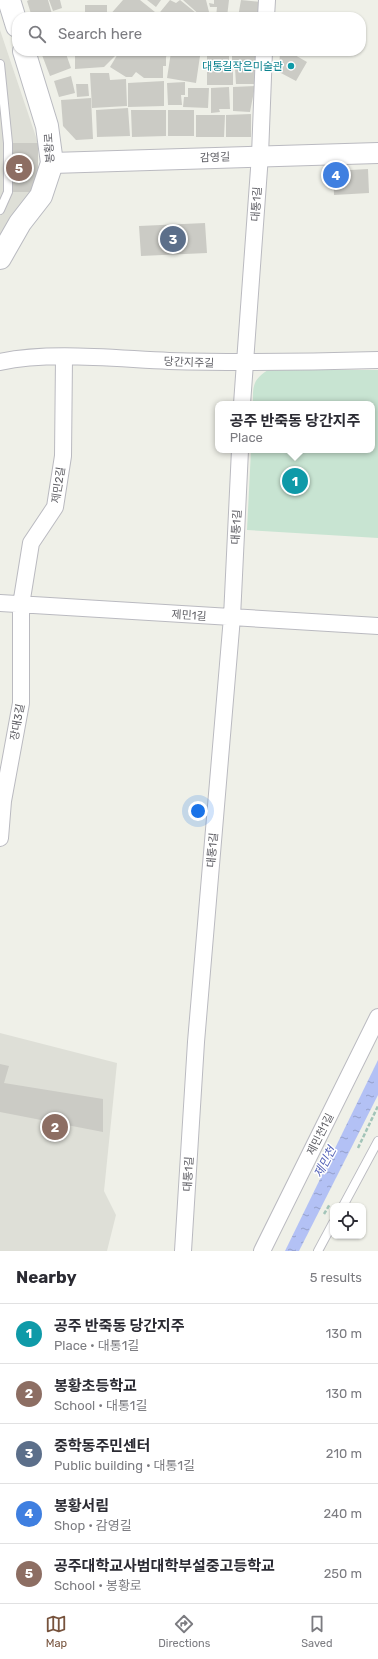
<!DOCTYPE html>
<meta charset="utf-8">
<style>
:root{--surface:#fff;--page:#f2f2f3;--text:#2b2b33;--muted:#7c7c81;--line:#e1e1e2;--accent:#77533d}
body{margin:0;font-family:Rubik,"Noto Sans KR",sans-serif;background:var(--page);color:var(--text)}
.controls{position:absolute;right:12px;bottom:12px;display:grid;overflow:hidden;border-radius:8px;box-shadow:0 1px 3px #0004}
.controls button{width:36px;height:36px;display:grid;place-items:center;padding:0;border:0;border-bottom:1px solid var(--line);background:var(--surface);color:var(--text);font:20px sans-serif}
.you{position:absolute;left:198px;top:811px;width:14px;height:14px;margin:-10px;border:3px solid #fff;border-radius:50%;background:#1a73e8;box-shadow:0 0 0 6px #1a73e833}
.badge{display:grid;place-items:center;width:26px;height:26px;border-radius:50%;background:var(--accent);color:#fff;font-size:13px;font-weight:700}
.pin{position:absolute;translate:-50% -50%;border:2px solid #fff;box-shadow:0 1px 4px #0006}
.popup{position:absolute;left:215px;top:401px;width:160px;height:52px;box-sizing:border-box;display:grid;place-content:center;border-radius:8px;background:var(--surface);filter:drop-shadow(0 1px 3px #0005);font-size:13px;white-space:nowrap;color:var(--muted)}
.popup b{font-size:15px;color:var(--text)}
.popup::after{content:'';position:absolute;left:50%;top:100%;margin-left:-8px;border:8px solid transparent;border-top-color:var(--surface)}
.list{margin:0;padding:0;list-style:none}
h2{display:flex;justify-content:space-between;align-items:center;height:52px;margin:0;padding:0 16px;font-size:17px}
h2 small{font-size:13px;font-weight:400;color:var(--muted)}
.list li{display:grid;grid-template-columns:26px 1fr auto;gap:12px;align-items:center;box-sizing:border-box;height:60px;padding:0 16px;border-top:1px solid var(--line)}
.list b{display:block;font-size:15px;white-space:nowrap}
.list p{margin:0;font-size:13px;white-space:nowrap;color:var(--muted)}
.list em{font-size:13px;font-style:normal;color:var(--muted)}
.icon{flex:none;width:22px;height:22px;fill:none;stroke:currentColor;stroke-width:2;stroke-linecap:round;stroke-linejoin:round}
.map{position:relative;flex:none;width:378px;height:1251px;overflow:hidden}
.search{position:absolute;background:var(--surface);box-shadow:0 1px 3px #0004;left:12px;right:12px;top:12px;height:44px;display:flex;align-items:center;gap:10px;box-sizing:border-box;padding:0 14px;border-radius:16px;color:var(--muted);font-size:15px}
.sheet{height:352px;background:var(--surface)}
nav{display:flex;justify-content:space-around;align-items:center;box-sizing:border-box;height:56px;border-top:1px solid var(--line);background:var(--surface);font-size:11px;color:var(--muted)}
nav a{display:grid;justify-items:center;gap:2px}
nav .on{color:var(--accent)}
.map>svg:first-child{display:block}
.education{fill:#dedfd7}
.park{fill:#c8e4d2}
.water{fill:url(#water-ripples)}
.building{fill:#cbcbc5}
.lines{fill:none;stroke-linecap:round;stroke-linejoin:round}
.service-casing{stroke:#babac0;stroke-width:10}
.minor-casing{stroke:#babac0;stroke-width:18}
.tertiary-casing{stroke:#babac0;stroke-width:22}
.secondary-casing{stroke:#b9bac0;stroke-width:24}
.path{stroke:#a2c4b8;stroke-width:2.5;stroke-dasharray:4 2;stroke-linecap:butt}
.service{stroke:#fff;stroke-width:8}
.minor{stroke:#fff;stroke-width:16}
.tertiary{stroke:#fff;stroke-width:20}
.secondary{stroke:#fff;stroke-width:22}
.culture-dot{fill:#0f9aa8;stroke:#fff;stroke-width:1.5}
.labels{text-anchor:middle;stroke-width:3;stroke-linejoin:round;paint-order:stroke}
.culture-label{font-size:11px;fill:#0d838f;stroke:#fff;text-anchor:end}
.street-label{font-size:11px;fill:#606066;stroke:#fff}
.water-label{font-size:12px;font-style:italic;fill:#5765b7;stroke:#fff}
</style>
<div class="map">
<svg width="378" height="1251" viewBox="0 0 378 1251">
<defs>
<pattern id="water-ripples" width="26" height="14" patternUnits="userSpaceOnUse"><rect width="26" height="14" fill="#b3c1f5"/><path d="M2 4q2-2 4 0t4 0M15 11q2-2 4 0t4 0" fill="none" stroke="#95a0ca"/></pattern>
</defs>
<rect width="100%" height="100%" fill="#eff0e8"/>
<path class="education" d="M0,30L38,143V192L0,258Z
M0,1033L117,1063L104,1191L116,1215L107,1251H0Z"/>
<path class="park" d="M268,370H378V538L247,530L251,450H372V404H253C253,387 252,380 268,370Z"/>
<path class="water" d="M378,1060V1095L299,1251H285Z"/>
<path class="building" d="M29,0H48L52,14L40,17H32L27,1Z
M49,0H60L62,8L53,11Z
M123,0H140L155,12L150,17H108Z
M147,0H161L156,7Z
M170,0L176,3L180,0L201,17H156Z
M183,0H206L209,12L202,17Z
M214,0H229L227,17H216L217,7H210L209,3L214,4Z
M241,0L261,2L259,17H238Z
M85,5H107V17H85Z
M54,51H65L71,68L50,76L42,55Z
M75,51H112L115,56L104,67L75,69Z
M118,51H169L166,57V66H163V78H144L136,72L132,77H126L110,67L119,52Z
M183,51H204L202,55Z
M214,51H229V68L233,69V85H207V55H214Z
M232,51L258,52L255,84H236L235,68L232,66Z
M280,51H288L307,62L296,81L279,72Z
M171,52L200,56L196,83L167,78Z
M90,73H109L110,80L126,79L127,106L92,108Z
M71,76L75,93L59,97L54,81Z
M164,81V106L128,107V83Z
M185,82V95H181L182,105H168L167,83Z
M76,84H88L89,96L77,97Z
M255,86L250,112L233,111V87Z
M229,87L230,109H219L220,112L211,113V88Z
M188,88H209L208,108L183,107L184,97H188Z
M91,98L93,139L76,140L63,126L61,100Z
M128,108L130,136L97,137L96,110Z
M131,110H166V136L132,137Z
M168,110H194V136H168Z
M251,114V137H226V115Z
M196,115H225L224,137H196Z
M8,143H38V192H8Z
M368,169L369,193L334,195L333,171Z
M205,223L207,253L141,256L139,226Z
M0,1064L9,1066L4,1083L103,1099V1132L0,1112Z"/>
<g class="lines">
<g class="service-casing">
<path id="service" d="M0,64L8,143V192L0,210
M343,1206L378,1141
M318,1251L333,1223"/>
</g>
<g class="minor-casing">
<path id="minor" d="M266,17L267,0
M0,362C50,351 118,359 169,361C239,363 308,362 378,360
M242,404L260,155L264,51
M0,603L378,626
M0,838L3,801L21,703V605L31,543L55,507L63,456L64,358
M183,1251L196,1042L232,617L240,450
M262,1251L378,1017"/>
</g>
<g class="tertiary-casing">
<path id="tertiary" d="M52,163L378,153"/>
</g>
<g class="secondary-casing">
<path id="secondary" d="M9,0L17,26
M0,258L20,223L41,196L52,163L47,126L24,51"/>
</g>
<path class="path" d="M358,1148L378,1106
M324,1214L330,1204"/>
<use href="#service" class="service"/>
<use href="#minor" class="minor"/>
<use href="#tertiary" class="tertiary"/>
<use href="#secondary" class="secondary"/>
</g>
<circle class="culture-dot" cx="291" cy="66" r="4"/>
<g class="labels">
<g class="culture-label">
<text x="283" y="70">대통길작은미술관</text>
</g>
<g class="street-label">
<text transform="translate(49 148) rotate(-94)" y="4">봉황로</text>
<text transform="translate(215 157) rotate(-2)" y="4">감영길</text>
<text transform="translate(256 204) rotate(-86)" y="4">대통1길</text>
<text transform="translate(189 362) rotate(2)" y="4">당간지주길</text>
<text transform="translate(58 485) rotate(-81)" y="4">제민2길</text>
<text transform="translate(236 527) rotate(-87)" y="4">대통1길</text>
<text transform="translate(189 615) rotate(3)" y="4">제민1길</text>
<text transform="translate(17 722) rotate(-80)" y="4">장대3길</text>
<text transform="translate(212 850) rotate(-85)" y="4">대통1길</text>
<text transform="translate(320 1134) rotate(-63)" y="4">제민천1길</text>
<text transform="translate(188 1174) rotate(-87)" y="4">대통1길</text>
</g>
<g class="water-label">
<text transform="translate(325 1162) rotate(-62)" y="4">제민천</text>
</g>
</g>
</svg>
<div class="controls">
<button><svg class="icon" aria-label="locate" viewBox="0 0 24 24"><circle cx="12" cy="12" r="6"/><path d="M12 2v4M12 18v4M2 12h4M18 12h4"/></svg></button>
</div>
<div class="you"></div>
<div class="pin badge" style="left:295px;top:481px;background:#0f9aa8">1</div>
<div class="popup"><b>공주 반죽동 당간지주</b>Place</div>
<div class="pin badge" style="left:55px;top:1127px;background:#8d6e63">2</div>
<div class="pin badge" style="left:173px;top:239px;background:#5c6f8a">3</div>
<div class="pin badge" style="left:336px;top:175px;background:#3f7fe0">4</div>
<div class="pin badge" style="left:19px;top:168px;background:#8d6e63">5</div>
<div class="search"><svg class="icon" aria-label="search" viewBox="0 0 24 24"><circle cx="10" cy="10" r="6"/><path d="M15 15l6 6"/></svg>Search here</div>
</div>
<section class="sheet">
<h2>Nearby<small>5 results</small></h2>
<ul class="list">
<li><span class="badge" style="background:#0f9aa8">1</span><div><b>공주 반죽동 당간지주</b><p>Place · 대통1길</p></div><em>130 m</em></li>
<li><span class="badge" style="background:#8d6e63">2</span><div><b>봉황초등학교</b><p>School · 대통1길</p></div><em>130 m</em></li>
<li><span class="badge" style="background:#5c6f8a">3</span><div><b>중학동주민센터</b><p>Public building · 대통1길</p></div><em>210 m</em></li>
<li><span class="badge" style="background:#3f7fe0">4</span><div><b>봉황서림</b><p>Shop · 감영길</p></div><em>240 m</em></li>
<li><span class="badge" style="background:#8d6e63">5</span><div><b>공주대학교사범대학부설중고등학교</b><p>School · 봉황로</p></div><em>250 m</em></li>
</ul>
</section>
<nav>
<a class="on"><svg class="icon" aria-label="map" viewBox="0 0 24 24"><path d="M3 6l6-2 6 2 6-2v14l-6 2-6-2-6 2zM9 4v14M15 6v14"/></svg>Map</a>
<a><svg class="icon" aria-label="directions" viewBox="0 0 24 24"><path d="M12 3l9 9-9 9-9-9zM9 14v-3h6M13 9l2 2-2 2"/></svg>Directions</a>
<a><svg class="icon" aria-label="saved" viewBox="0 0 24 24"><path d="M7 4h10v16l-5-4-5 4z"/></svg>Saved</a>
</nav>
